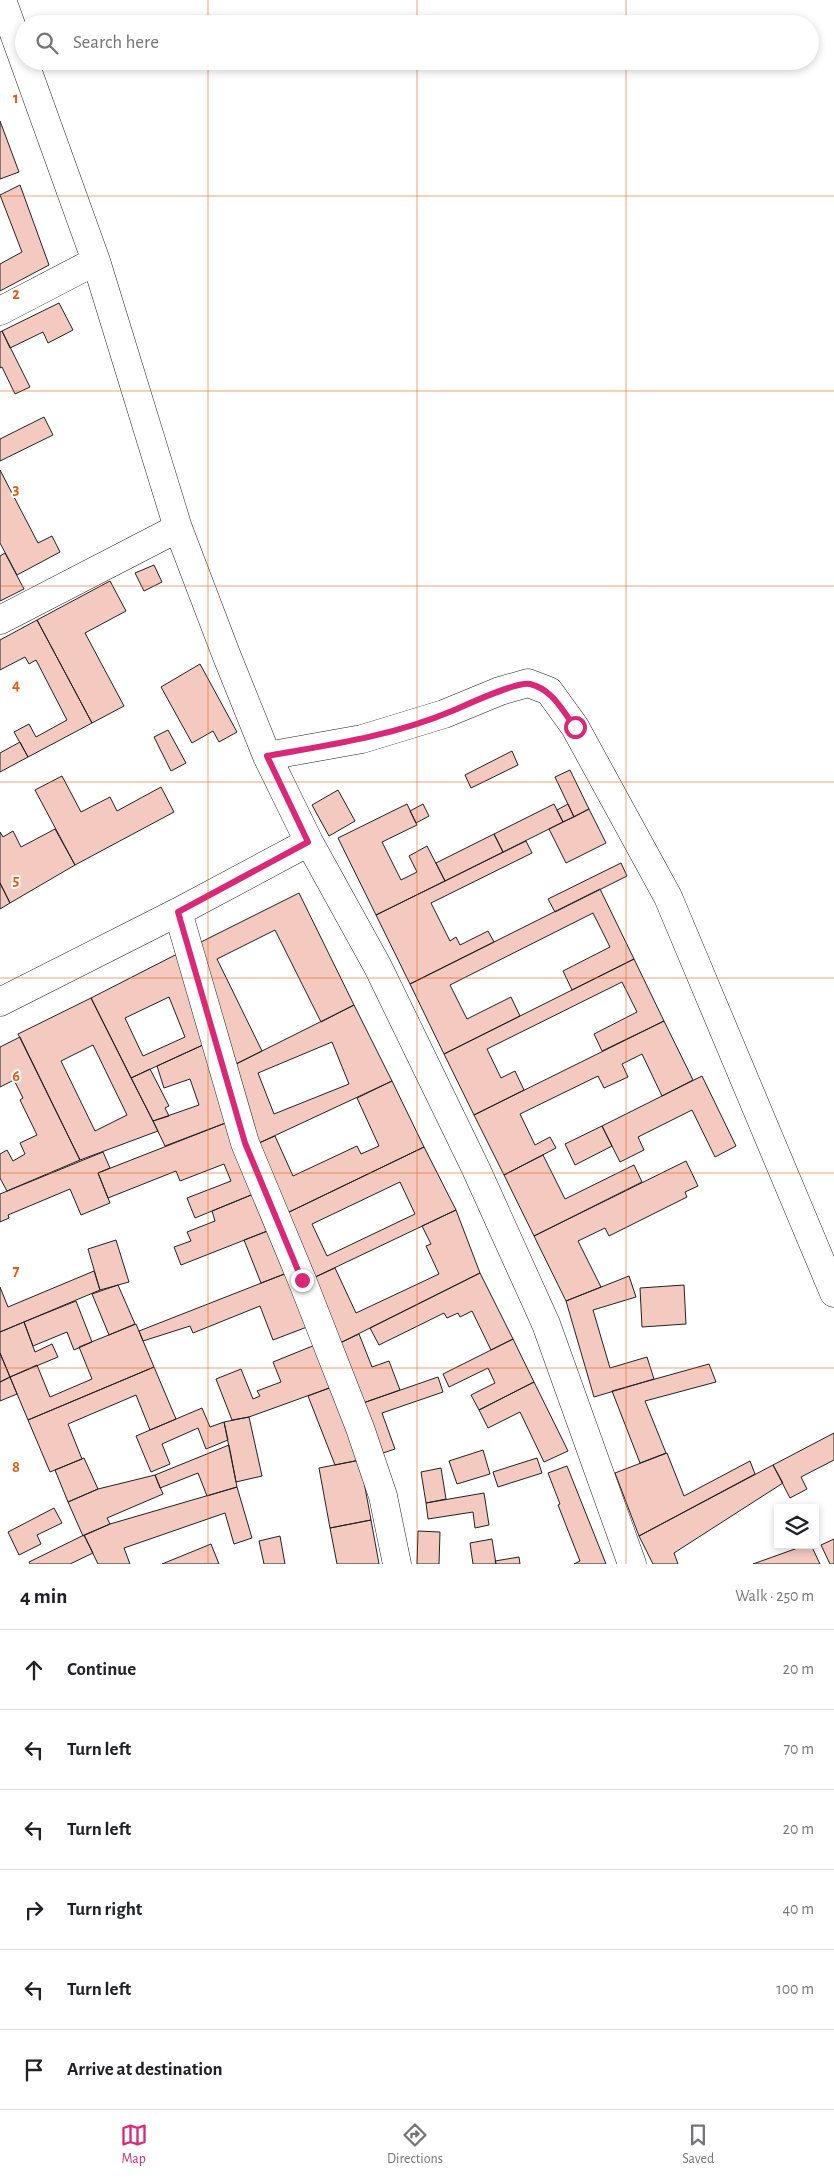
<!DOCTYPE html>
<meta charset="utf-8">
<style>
:root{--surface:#fff;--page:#f2f2f2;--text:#202124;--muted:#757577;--line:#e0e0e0;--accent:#db2777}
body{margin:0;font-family:"Alegreya Sans",sans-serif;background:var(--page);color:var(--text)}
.controls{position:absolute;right:15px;bottom:15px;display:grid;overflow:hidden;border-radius:0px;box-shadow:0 2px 8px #0003}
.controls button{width:45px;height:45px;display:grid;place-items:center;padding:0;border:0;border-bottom:1px solid var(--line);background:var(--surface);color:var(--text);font:25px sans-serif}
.stop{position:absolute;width:15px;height:15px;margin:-11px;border:4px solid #db2777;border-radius:50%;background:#fff}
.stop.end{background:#db2777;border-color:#fff;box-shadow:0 1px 5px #0008}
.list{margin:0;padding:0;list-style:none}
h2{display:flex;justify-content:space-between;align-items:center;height:65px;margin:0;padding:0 20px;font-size:21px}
h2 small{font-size:16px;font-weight:400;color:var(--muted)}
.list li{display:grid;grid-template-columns:32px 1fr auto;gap:15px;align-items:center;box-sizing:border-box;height:80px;padding:0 20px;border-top:1px solid var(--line)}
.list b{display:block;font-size:19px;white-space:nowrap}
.list em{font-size:16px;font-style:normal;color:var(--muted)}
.icon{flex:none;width:28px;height:28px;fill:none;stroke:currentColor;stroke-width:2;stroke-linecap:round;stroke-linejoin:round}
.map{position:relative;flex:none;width:834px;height:1564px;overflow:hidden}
.search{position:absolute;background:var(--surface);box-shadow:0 2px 8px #0003;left:15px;right:15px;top:15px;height:55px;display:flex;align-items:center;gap:12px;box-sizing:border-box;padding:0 18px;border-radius:28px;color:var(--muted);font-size:19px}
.sheet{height:545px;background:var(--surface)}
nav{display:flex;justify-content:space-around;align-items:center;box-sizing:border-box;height:70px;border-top:1px solid var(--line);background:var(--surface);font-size:14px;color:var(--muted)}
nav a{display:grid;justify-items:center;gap:2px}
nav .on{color:var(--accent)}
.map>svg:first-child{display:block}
.building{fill:#f3c9c0;stroke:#222;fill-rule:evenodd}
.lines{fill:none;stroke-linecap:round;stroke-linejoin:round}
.minor-casing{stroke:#222;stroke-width:29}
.minor{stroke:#fff;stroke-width:28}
.route{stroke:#db2777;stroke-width:6}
.grid{fill:none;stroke:#e8590c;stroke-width:1;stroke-opacity:0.55}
.grid-label{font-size:16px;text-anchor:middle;font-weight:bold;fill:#e8590c;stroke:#fff;stroke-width:4;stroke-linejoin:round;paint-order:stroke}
</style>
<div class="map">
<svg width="834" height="1564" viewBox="0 0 834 1564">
<rect width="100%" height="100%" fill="#fff"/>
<path class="building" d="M0,121L19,172L0,179Z
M20,185L49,265L0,291V264L22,252L0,195Z
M59,303L73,330L48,343L43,332L10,348L2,331Z
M2,331L30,387L15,394L2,367L0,368V332Z
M44,417L53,435L0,461V439Z
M0,470L38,543L52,536L60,552L17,575L0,543Z
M5,553L24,589L0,601V556Z
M154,565L162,582L144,591L135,573Z
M110,581L126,611L85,633L124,706L92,723L37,620Z
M37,620L92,723L28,757L14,732L29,724L36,737L67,720L36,660L29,664L25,657L0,670V640Z
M200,664L237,732L219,742L213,731L192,743L161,687Z
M168,730L186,763L171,771L154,737Z
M20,742L28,757L0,772V753Z
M512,751L518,765L471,788L465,775Z
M570,770L589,809L574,817L555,777Z
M62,776L81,812L110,797L117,811L161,787L174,812L75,865L35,790Z
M338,790L355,821L329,836L312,805Z
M407,804L417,825L382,842L401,880L417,872L409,856L427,846L445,881L376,915L338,838Z
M423,804L429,816L416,823L410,811Z
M554,804L563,822L503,852L494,834Z
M568,804L574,817L563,822L557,810Z
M589,809L606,843L566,863L549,829Z
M55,829L75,865L10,903L0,883V832L3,837L13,831L21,847Z
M494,834L503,852L445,881L436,863Z
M526,841L532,853L431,903L450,941L456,937L460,945L488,931L494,942L410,984L376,915Z
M621,863L627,876L555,912L548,899Z
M0,883L10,903L0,909Z
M600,889L634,959L572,990L563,971L610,947L593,913L450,985L467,1019L511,997L520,1016L444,1054L410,984Z
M299,893L354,1005L321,1022L275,930L217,959L262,1051L230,1067L195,945Z
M181,952L205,1044L131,1078L91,998ZM169,997L185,1037L143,1056L125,1018Z
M634,959L664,1021L602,1051L594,1034L637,1012L622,982L487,1049L501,1078L515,1071L524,1090L474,1115L444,1054Z
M91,998L158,1131L80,1160L18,1034ZM93,1045L127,1115L95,1131L61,1061Z
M354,1005L392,1081L259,1143L230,1067ZM332,1042L349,1084L274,1114L258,1073Z
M664,1021L693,1080L662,1096L642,1054L622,1064L628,1077L604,1088L598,1076L520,1114L535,1145L550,1137L556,1148L504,1175L474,1115Z
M20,1037L80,1160L7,1191L0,1178V1154L7,1150L13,1161L25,1154L20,1143L37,1135L20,1100L23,1098L14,1080L0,1087V1047Z
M205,1044L228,1122L165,1146L153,1121L199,1105L190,1079L164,1088L157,1066Z
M150,1069L169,1106L165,1108L169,1116L153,1121L131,1078Z
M702,1076L736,1146L715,1157L692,1110L638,1137L644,1150L620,1162L602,1126Z
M392,1081L424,1147L285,1214L259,1143L275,1136L293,1176L357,1146L361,1154L379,1146L357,1098Z
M228,1122L256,1193L195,1218L187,1198L231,1181L224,1164L180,1181L176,1171L108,1198L98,1173Z
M602,1126L612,1146L575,1165L565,1144Z
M424,1147L456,1210L311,1279L285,1214ZM400,1182L415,1214L327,1256L312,1224Z
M103,1152L110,1168L98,1173L110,1203L81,1215L70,1189L8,1215L9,1218L0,1222V1194Z
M543,1155L565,1199L634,1165L642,1182L534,1236L504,1175Z
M686,1161L698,1186L685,1192L687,1197L609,1236L605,1228L578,1241L601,1287L566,1301L534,1236Z
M256,1193L270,1230L181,1265L174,1247L191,1241L187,1232L215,1221L212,1211Z
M456,1210L480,1273L340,1343L311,1279L335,1268L356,1313L439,1274L426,1246L431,1244L422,1226Z
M270,1230L287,1273L261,1283L244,1240Z
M116,1240L129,1282L100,1290L88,1249Z
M94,1271L100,1290L0,1332V1287L8,1307Z
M287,1273L307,1327L273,1340L260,1306L193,1333L190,1326L143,1341L139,1331Z
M480,1273L513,1339L491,1350L472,1311L460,1317L458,1313L447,1318L444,1313L379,1345L370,1328Z
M629,1276L636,1297L593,1310L610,1368L647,1357L654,1379L594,1397L566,1301Z
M118,1285L135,1324L109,1335L92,1294Z
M684,1285L686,1324L642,1327L640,1288Z
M76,1301L92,1342L74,1350L67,1332L33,1346L24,1322Z
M24,1322L35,1352L52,1344L58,1357L10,1377L0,1353V1332Z
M136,1324L154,1367L28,1420L10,1377L37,1365L50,1397L92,1379L79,1347Z
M359,1334L372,1367L389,1361L400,1390L363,1403L340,1343Z
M513,1339L534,1382L479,1410L471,1395L495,1383L488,1368L449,1387L443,1374Z
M315,1345L332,1387L249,1417L232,1420L216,1379L241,1369L253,1399L260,1396L257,1391L281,1382L273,1362Z
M0,1353L10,1377L0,1382Z
M709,1364L716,1382L645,1401L666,1453L640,1463L612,1391Z
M154,1367L176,1419L150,1430L136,1395L68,1424L82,1459L50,1472L28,1420Z
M10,1377L17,1394L0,1401V1382Z
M438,1377L443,1392L382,1413L395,1449L380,1454L363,1403Z
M534,1382L568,1451L544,1462L520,1412L488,1428L479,1410Z
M332,1387L360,1460L335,1465L308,1396Z
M202,1408L210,1427L224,1422L228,1440L206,1449L198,1428L162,1444L170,1464L151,1472L136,1436Z
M249,1417L262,1476L236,1482L224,1422Z
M834,1433V1460L801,1477L807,1489L790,1498L773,1465Z
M229,1445L237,1487L207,1496L198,1473L160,1488L155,1475Z
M483,1450L490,1474L457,1484L449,1461Z
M667,1453L684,1496L750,1461L755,1474L639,1536L615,1473Z
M84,1458L98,1489L68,1502L55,1470Z
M537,1458L542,1473L498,1487L493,1472Z
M360,1460L371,1520L330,1528L319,1468Z
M773,1465L783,1483L674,1553L678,1564H653L639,1536Z
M567,1466L606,1564H574L580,1561L558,1505L560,1504L548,1473Z
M441,1468L446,1499L426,1503L421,1472Z
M155,1475L163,1494L107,1518L110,1524L83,1536L68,1502L98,1489Z
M237,1487L252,1538L234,1544L225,1513L124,1548L130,1564H98L84,1535L110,1524Z
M484,1493L489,1525L475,1528L473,1512L428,1519L426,1503Z
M54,1508L62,1523L37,1535L41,1544L19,1555L8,1532Z
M371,1520L379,1564H337L330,1528Z
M418,1531L440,1532L439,1564H417Z
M84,1535L93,1553L70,1564H30L29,1562Z
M280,1536L285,1564H264L259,1541Z
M492,1539L496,1564H473L470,1543Z
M834,1539V1564H830L821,1545Z
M211,1544L219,1564H162Z
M806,1545H811L820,1564H753Z
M519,1557L520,1564H496L495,1561Z"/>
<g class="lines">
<g class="minor-casing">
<path id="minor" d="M2,0L24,61
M24,61L96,261L178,528L226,654L267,756L309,842L378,967L476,1169L546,1324L632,1564
M0,311L96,261
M0,620L178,528
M267,756L362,739L444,714L500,691L528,683L549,691L575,727L668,897L834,1293
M178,912L245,1143L302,1280L360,1428L383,1496L397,1564
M0,1002L178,912L309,842"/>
</g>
<use href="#minor" class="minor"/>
</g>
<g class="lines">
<path class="route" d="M302,1280L245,1143L178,912L308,842L267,756C329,745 393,736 452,711C466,705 517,681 530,684C552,689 562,710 575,727"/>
</g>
<path class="grid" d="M208,0V24M417,0V24M626,0V24M208,61V1564M417,61V1564M626,61V1564M0,196H834M0,391H834M0,586H834M0,782H834M0,978H834M0,1173H834M0,1368H834"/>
<g class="grid-label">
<text x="16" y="103">1</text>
<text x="16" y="299">2</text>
<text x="16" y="494">3</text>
<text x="16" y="690">4</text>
<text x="16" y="885">5</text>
<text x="16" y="1081">6</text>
<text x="16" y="1276">7</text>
<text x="16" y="1472">8</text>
</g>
</svg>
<div class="controls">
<button><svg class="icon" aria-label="layers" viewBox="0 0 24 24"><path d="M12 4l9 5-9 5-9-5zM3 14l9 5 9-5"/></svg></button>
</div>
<div class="stop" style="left:575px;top:727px"></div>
<div class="stop end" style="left:302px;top:1280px"></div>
<div class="search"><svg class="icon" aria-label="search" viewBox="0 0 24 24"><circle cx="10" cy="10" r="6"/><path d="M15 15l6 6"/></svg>Search here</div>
</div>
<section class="sheet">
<h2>4 min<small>Walk · 250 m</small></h2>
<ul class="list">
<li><svg class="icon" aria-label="ahead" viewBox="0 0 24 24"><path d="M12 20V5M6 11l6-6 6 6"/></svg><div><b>Continue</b></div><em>20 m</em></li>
<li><svg class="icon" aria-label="left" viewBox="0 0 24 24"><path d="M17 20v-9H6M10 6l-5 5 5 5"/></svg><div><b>Turn left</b></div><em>70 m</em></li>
<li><svg class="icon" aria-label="left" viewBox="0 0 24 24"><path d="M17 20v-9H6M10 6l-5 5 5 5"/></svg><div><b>Turn left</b></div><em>20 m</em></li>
<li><svg class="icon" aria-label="right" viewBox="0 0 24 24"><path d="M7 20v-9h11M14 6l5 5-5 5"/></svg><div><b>Turn right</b></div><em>40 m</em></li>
<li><svg class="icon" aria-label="left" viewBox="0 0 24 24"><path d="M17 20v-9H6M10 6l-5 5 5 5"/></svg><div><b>Turn left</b></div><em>100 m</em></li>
<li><svg class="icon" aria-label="arrive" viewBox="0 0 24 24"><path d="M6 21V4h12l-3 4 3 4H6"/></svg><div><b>Arrive at destination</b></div></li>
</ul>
</section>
<nav>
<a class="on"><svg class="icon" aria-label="map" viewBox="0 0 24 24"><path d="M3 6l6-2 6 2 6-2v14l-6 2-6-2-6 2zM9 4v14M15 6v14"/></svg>Map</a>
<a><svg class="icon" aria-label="directions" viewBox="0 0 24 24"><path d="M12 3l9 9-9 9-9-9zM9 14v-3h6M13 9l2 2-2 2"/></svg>Directions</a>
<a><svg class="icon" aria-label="saved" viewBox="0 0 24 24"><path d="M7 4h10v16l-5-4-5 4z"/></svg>Saved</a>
</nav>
